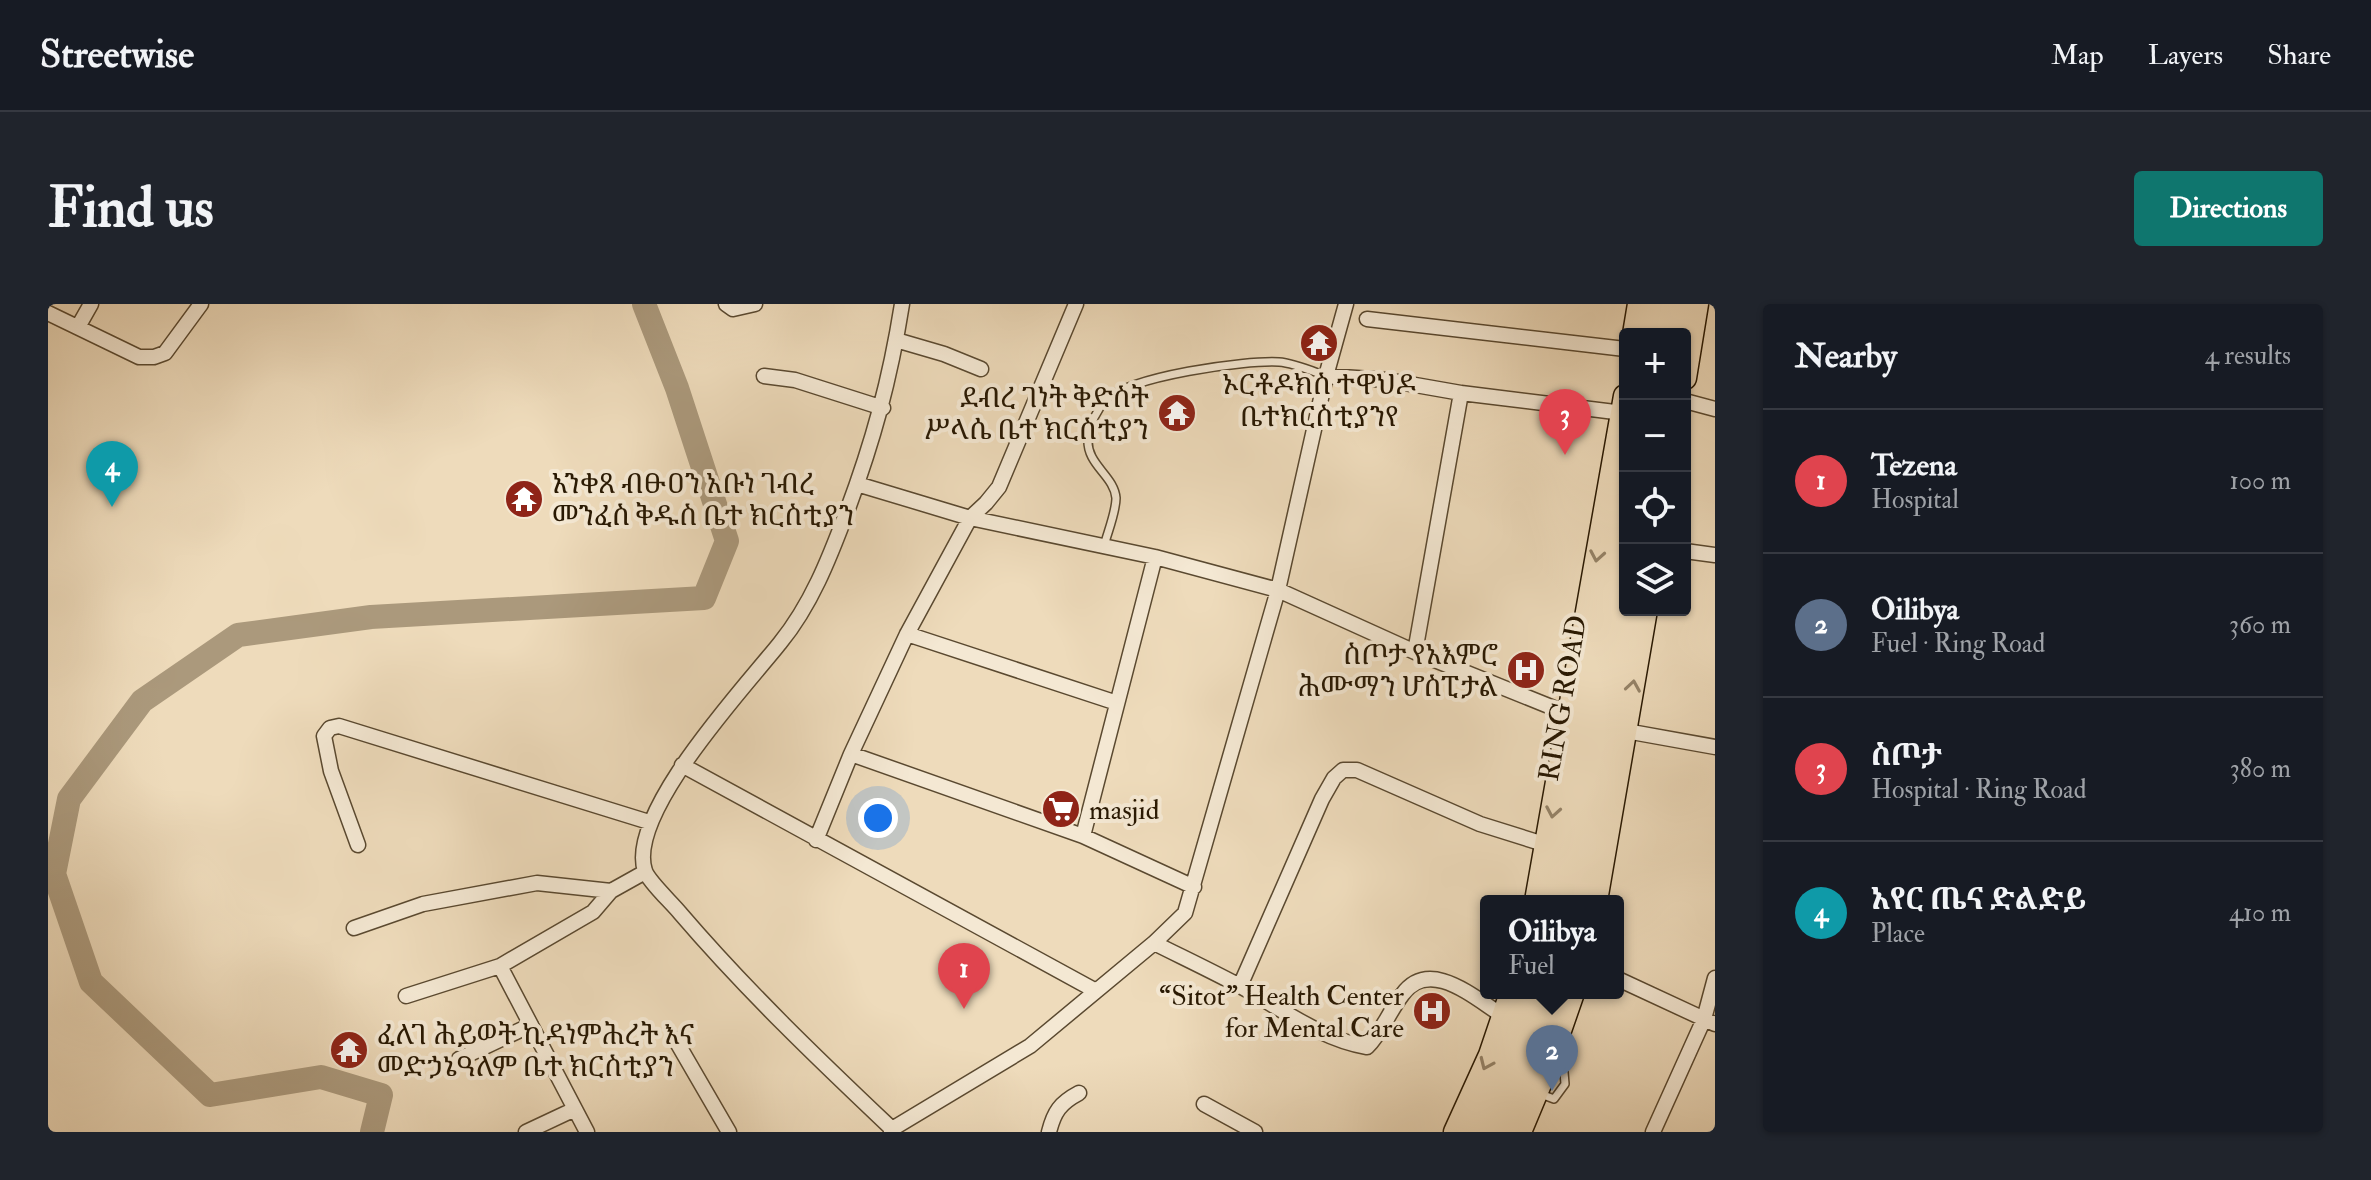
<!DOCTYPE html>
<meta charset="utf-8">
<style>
:root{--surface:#171b24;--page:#20242c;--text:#f1f3f6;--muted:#9ea1a6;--line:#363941;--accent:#0f766e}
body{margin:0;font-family:"IM FELL Double Pica","Noto Serif Ethiopic",serif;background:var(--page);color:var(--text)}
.controls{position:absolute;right:24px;top:24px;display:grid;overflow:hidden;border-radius:8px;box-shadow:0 2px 6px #0004}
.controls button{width:72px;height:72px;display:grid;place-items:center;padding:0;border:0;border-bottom:2px solid var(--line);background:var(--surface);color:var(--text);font:40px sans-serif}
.you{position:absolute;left:830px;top:514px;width:28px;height:28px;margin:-20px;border:6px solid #fff;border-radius:50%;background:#1a73e8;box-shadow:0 0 0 12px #1a73e833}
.badge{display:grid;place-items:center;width:52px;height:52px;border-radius:50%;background:var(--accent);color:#fff;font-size:26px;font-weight:700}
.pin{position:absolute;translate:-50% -66px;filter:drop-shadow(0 2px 4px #0008)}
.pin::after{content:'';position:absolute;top:42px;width:28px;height:24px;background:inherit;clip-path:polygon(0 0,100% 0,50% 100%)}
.popup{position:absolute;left:1432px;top:591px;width:144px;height:104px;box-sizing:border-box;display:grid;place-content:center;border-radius:8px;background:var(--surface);filter:drop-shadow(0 2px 6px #0005);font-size:26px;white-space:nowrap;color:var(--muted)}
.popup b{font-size:30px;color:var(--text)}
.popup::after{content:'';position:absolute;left:50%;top:100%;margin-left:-16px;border:16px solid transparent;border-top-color:var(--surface)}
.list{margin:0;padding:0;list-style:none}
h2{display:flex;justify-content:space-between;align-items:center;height:104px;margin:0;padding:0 32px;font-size:34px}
h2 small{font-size:26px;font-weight:400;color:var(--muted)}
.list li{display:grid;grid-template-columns:52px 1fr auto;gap:24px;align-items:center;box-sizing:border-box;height:144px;padding:0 32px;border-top:2px solid var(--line)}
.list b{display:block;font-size:30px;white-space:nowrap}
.list p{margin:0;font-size:26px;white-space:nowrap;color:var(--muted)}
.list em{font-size:26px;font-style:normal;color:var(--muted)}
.icon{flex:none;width:44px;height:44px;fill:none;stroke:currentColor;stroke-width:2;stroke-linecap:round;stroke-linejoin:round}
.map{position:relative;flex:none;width:1667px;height:828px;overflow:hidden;border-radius:8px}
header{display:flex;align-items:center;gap:48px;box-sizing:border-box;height:112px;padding:0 40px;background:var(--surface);border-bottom:2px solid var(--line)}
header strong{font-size:38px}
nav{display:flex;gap:44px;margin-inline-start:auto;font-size:28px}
.intro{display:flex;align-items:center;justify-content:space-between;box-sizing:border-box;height:192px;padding:0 48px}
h1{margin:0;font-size:56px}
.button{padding:20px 36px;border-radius:8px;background:var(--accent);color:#fff;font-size:28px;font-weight:700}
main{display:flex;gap:48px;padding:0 48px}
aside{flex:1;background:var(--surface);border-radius:8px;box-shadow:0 2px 6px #0004}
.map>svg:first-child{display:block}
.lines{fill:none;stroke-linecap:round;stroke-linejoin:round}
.river{stroke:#ab997c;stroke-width:24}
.lane-casing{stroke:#5a4930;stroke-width:10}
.street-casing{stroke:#5a4930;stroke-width:17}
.primary-casing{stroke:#281802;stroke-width:25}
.highway-casing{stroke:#281802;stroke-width:27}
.lane{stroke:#f4e8d3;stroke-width:7}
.street{stroke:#f4e8d3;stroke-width:14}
.primary{stroke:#eedbbb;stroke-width:22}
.highway{stroke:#eedbbb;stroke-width:24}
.oneway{stroke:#958368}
.labels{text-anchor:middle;stroke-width:8;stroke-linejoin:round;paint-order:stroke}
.poi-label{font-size:28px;fill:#281802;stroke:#f4e8d3;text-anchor:end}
.street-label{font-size:28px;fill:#281802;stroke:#f4e8d3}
</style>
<header>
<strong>Streetwise</strong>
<nav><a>Map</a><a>Layers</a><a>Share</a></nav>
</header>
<div class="intro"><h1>Find us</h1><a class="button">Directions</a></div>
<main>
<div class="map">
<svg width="1667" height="828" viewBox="0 0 1667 828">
<rect width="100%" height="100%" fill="#eedbbb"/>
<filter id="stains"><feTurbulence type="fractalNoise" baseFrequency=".0025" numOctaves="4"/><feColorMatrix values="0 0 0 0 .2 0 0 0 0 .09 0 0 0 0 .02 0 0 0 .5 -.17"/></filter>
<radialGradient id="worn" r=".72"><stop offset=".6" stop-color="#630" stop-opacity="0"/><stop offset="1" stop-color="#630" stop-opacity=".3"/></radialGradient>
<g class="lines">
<path class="river" d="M324,828L333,791L273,773L162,791L43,678L6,570L21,495L94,397L190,331L323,313L656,294L679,237L629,84L596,0"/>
<g class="lane-casing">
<path id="lane" d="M1056,242C1060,227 1068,208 1068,194C1066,171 1038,161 1040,134C1042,120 1049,106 1058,96C1082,72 1197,56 1231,58C1246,59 1264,67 1278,72
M1490,789L1506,795L1517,780L1516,768L1502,762"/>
</g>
<g class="street-casing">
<path id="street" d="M678,0L685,5L707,0
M0,9L91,53H106L117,49L153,0
M1319,15L1577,45
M30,23L43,0
M848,36L896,50L933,65
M716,72L747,76L835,104
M1278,72L1339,76L1413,89L1575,109
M1637,97L1667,105
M809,180L922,214L1107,253L1230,286L1367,348L1523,411
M1637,247L1667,251
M859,330L1069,399
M1367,348L1413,89
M1578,427L1667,443
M803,450L1035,532L1146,583
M634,461L1048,687
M1035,532L1107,253
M768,536L803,450L859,330L922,214L938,199L951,183L1028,0
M310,541L283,467L276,432L282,424L291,422L601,518
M306,624L375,600L489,579L563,587
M1106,639C1138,655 1170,670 1201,687C1238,708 1276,736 1319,743C1334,728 1341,708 1354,691C1382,652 1427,695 1457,713
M452,662L539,828
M1570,675L1667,720
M1192,682L1274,495L1286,474L1295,466H1309L1432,520L1499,541
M358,692L452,662L545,608L563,587L597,568
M627,735L681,828
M411,755L483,721
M1156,800L1207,828
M844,825L982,742L1106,639L1137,609L1230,286L1278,72L1298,0
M478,828L527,805
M843,828L844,825C770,755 698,686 632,609C624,599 601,578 597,567C578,510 697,383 732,339C763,301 781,255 798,210C825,138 842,76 854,0
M1001,828C1006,808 1012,799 1031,789
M1605,828L1656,715L1667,674"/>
</g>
<g class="primary-casing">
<path id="primary" d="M1586,30L1591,0
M1637,74L1649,0
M1488,597L1577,92
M1548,597L1598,306
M1407,828L1442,751L1463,689
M1472,828L1500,761L1525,689"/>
</g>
<g class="highway-casing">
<path id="highway" d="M1605,30L1610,0
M1624,30L1629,0
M1507,597L1520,542L1577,200
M1527,597L1577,306
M1429,828L1460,761L1484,689
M1450,828L1487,745L1506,689"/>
</g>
<use href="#lane" class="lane"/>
<use href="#street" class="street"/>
<use href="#primary" class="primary"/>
<use href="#highway" class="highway"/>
</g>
<defs><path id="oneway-chevron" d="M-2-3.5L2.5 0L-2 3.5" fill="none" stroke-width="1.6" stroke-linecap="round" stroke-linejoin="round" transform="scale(2)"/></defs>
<g class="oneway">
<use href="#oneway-chevron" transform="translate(1549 252) rotate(100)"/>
<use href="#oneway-chevron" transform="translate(1585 382) rotate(-81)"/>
<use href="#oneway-chevron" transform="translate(1505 508) rotate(100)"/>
<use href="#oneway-chevron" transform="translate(1438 760) rotate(114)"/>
</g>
<defs>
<g id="temple-disc" transform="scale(2)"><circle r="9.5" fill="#8f2418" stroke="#f4e8d3"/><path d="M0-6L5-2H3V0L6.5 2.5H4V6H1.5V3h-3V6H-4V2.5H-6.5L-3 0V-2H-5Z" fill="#fff"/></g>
<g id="hospital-disc" transform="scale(2)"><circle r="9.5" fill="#8f2418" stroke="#f4e8d3"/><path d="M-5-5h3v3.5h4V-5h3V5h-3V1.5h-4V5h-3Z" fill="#fff"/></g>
<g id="supermarket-disc" transform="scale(2)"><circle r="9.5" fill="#8f2418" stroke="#f4e8d3"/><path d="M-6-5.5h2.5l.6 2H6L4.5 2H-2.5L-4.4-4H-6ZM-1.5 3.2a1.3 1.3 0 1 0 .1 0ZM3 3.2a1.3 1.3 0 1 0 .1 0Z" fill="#fff"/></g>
</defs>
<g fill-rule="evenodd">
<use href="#temple-disc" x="1271" y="39"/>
<use href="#temple-disc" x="1129" y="109"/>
<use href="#temple-disc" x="476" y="195"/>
<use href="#hospital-disc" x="1478" y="366"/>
<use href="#supermarket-disc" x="1013" y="505"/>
<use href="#hospital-disc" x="1384" y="707"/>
<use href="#temple-disc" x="301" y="746"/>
</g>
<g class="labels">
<g class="poi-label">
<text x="1271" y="90" text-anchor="middle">ኦርቶዶክስ ተዋህዶ<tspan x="1271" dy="32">ቤተክርስቲያንየ</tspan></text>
<text x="1101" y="103">ደብረ ገነት ቅድስት<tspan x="1101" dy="32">ሥላሴ ቤተ ክርስቲያን</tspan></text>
<text x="504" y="189" text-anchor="start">አንቀጸ ብፁዐን አቡነ ገብረ<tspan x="504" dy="32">መንፈስ ቅዱስ ቤተ ክርስቲያን</tspan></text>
<text x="1450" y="360">ስጦታ የአእምሮ<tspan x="1450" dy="32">ሕሙማን ሆስፒታል</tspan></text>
<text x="1041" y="515" text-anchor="start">masjid</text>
<text x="1356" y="701">“Sitot” Health Center<tspan x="1356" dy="32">for Mental Care</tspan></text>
<text x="329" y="740" text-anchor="start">ፈለገ ሕይወት ኪዳነምሕረት እና<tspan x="329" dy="32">መድኃኔዓለም ቤተ ክርስቲያን</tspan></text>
</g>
<g class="street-label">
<text transform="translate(1514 394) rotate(-80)" y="10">RING ROAD</text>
</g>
</g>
<rect width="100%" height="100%" filter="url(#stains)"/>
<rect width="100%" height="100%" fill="url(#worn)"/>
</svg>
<div class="controls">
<button>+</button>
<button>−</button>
<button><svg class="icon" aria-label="locate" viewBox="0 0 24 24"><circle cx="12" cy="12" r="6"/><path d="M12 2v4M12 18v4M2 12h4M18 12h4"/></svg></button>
<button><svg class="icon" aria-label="layers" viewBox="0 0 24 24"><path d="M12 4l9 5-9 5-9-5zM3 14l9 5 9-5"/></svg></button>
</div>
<div class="you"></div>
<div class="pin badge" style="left:916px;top:705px;background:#e0444e">1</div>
<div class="pin badge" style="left:1504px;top:787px;background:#5c6f8a">2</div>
<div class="popup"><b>Oilibya</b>Fuel</div>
<div class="pin badge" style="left:1517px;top:151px;background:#e0444e">3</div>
<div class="pin badge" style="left:64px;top:203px;background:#0f9aa8">4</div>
</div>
<aside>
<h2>Nearby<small>4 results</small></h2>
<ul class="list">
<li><span class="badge" style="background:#e0444e">1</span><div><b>Tezena</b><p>Hospital</p></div><em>100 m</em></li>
<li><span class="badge" style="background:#5c6f8a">2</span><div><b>Oilibya</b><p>Fuel · Ring Road</p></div><em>360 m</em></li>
<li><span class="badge" style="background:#e0444e">3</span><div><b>ስጦታ</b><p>Hospital · Ring Road</p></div><em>380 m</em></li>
<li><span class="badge" style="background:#0f9aa8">4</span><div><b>አየር ጤና ድልድይ</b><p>Place</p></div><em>410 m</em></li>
</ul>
</aside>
</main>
